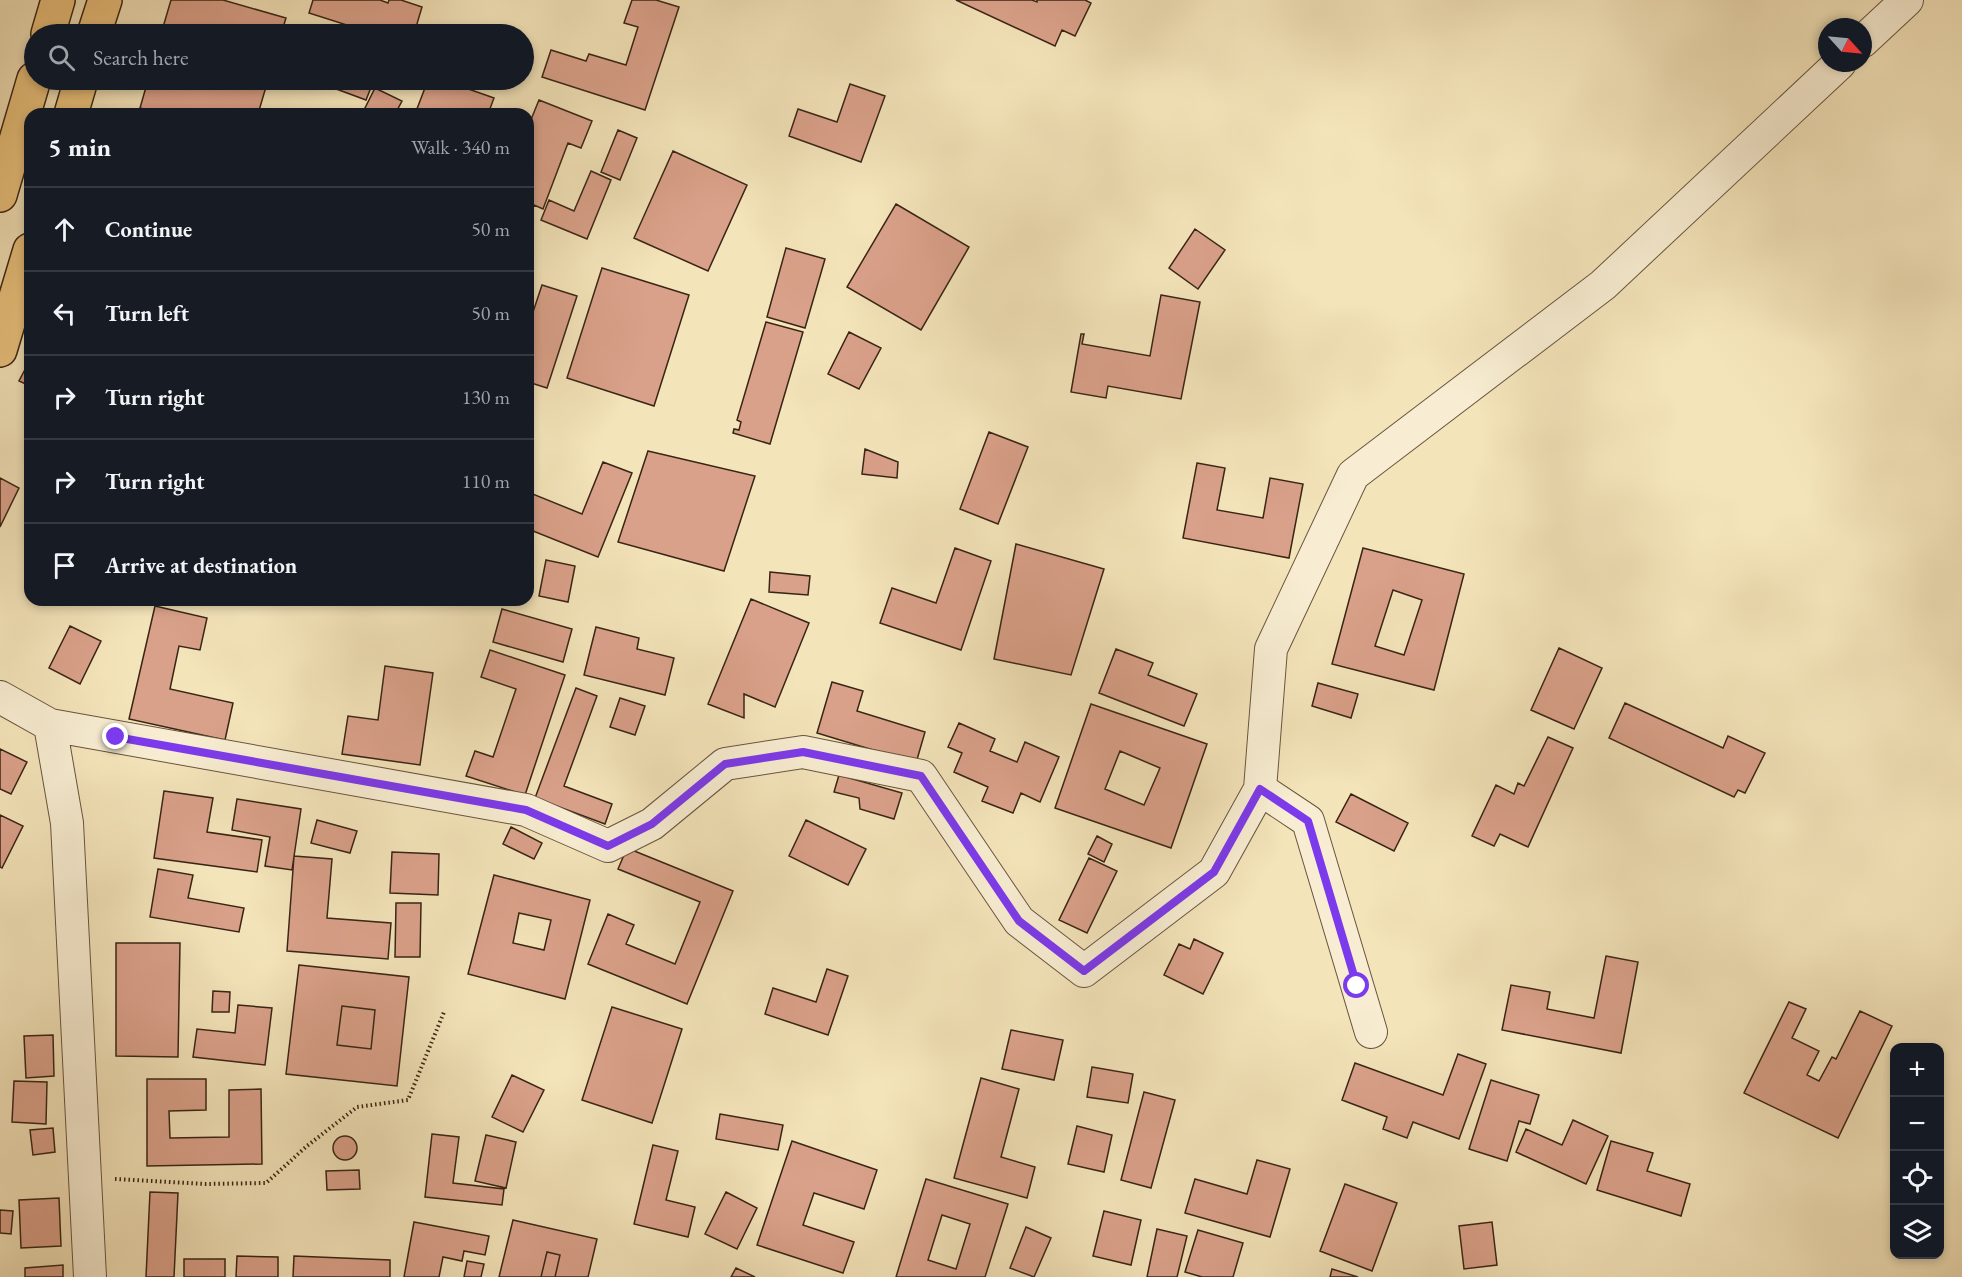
<!DOCTYPE html>
<meta charset="utf-8">
<style>
:root{--surface:#171b24;--page:#242831;--text:#f1f3f6;--muted:#9ea1a6;--line:#363941}
body{margin:0;font-family:"EB Garamond",serif;background:var(--page);color:var(--text)}
.controls{position:absolute;right:18px;bottom:18px;display:grid;overflow:hidden;border-radius:12px;box-shadow:0 3px 9px #0003}
.controls button{width:54px;height:54px;display:grid;place-items:center;padding:0;border:0;border-bottom:2px solid var(--line);background:var(--surface);color:var(--text);font:30px sans-serif}
.compass{position:absolute;left:1818px;top:18px;width:54px;height:54px;border-radius:50%;background:var(--surface);box-shadow:0 3px 9px #0003;rotate:117deg}
.stop{position:absolute;width:18px;height:18px;margin:-14px;border:4px solid #7c3aed;border-radius:50%;background:#fff}
.stop.end{background:#7c3aed;border-color:#fff;box-shadow:0 2px 6px #0008}
.list{margin:0;padding:0;list-style:none}
h2{display:flex;justify-content:space-between;align-items:center;height:78px;margin:0;padding:0 24px;font-size:26px}
h2 small{font-size:20px;font-weight:400;color:var(--muted)}
.list li{display:grid;grid-template-columns:39px 1fr auto;gap:18px;align-items:center;box-sizing:border-box;height:84px;padding:0 24px;border-top:2px solid var(--line)}
.list b{display:block;font-size:22px;white-space:nowrap}
.list em{font-size:20px;font-style:normal;color:var(--muted)}
.icon{flex:none;width:33px;height:33px;fill:none;stroke:currentColor;stroke-width:2;stroke-linecap:round;stroke-linejoin:round}
.map{position:relative;flex:none;width:1962px;height:1277px;overflow:hidden}
.search{position:absolute;background:var(--surface);box-shadow:0 3px 9px #0003;left:24px;top:24px;width:510px;height:66px;display:flex;align-items:center;gap:15px;box-sizing:border-box;padding:0 21px;border-radius:33px;color:var(--muted);font-size:22px}
.panel{position:absolute;background:var(--surface);box-shadow:0 3px 9px #0003;left:24px;top:108px;width:510px;height:498px;border-radius:18px}
.map>svg:first-child{display:block}
.building{fill:#daa18a;stroke:#392515;stroke-width:1.5;fill-rule:evenodd}
.lines{fill:none;stroke-linecap:round;stroke-linejoin:round}
.minor-casing{stroke:#68553e;stroke-width:34}
.highway-casing{stroke:#392515;stroke-width:36}
.path{stroke:#392515;stroke-width:4;stroke-dasharray:1.5 3;stroke-linecap:butt}
.minor{stroke:#f8edd2;stroke-width:32}
.highway{stroke:#eac27d;stroke-width:33}
.route{stroke:#7c3aed;stroke-width:8}
</style>
<div class="map">
<svg width="1962" height="1277" viewBox="0 0 1962 1277">
<rect width="100%" height="100%" fill="#f4e4ba"/>
<filter id="stains"><feTurbulence type="fractalNoise" baseFrequency=".00333" numOctaves="4"/><feColorMatrix values="0 0 0 0 .2 0 0 0 0 .09 0 0 0 0 .02 0 0 0 .5 -.17"/></filter>
<radialGradient id="worn" r=".72"><stop offset=".6" stop-color="#630" stop-opacity="0"/><stop offset="1" stop-color="#630" stop-opacity=".3"/></radialGradient>
<path class="building" d="M171,0H223L286,18L281,34H161Z
M313,0H380L388,3L389,0H401L422,7L414,34H375L309,13Z
M632,0H656L679,7L645,110L542,77L551,50L586,61L589,54L626,65L638,27L624,23Z
M956,0H1032L1037,2V0H1085L1091,3L1075,36L1062,30L1055,46Z
M148,80H268L258,114H162L140,108Z
M312,80H374L366,100Z
M428,80H443L494,98L488,114H415Z
M850,84L885,96L861,162L789,136L798,109L837,122Z
M375,88L402,101L395,114H362Z
M539,100L592,121L581,148L568,143L543,209L534,205L528,220V127Z
M618,130L637,138L620,180L601,172Z
M673,151L747,185L708,271L634,238Z
M591,171L611,180L587,239L541,220L549,200L574,211Z
M896,204L969,247L921,330L847,287Z
M1195,229L1225,250L1198,289L1169,268Z
M786,248L825,259L805,328L767,317Z
M602,268L689,295L654,406L567,378Z
M542,285L577,296L547,388L528,382V327Z
M1161,295L1200,302L1181,399L1108,386L1106,398L1071,392L1081,334H1084L1082,344L1150,356Z
M766,322L803,332L770,444L733,433L734,429L739,430L741,422L737,420Z
M849,332L881,348L859,389L828,374Z
M30,360V386L19,381Z
M989,432L1028,447L998,524L960,509Z
M865,449L898,462L897,478L862,474Z
M648,451L755,476L724,571L618,542Z
M603,462L632,473L598,557L528,529V492L582,514Z
M1197,463L1225,468L1217,510L1263,518L1270,478L1303,484L1289,558L1183,538Z
M0,478L19,488L0,527Z
M1016,544L1104,569L1071,675L994,659Z
M955,548L991,561L961,650L880,623L892,588L936,603Z
M1363,548L1464,574L1434,690L1332,664ZM1393,590L1422,600L1404,655L1375,646Z
M546,560L575,566L568,602L539,596Z
M770,572L810,576L808,595L769,592Z
M751,599L809,623L775,707L744,694V718L708,704Z
M155,606L207,618L200,650L179,646L170,689L233,703L225,740L129,719Z
M502,609L572,629L563,662L493,642Z
M70,626L101,641L80,684L49,668Z
M596,627L639,638L637,649L674,658L665,695L584,675Z
M1559,648L1602,668L1574,729L1531,710Z
M1116,649L1153,663L1148,675L1197,694L1184,726L1099,693Z
M490,650L565,675L525,795L466,776L475,751L493,757L516,689L481,677Z
M385,666L433,673L420,765L342,754L348,716L378,720Z
M832,682L863,691L857,711L925,732L916,763L817,733Z
M1318,683L1358,694L1351,718L1312,706Z
M576,688L597,696L564,786L612,804L605,824L535,798Z
M620,698L645,706L635,735L610,727Z
M1625,703L1723,748L1728,736L1765,753L1745,793L1738,790L1734,797L1609,738Z
M1091,704L1207,744L1171,848L1055,808ZM1120,751L1160,768L1144,805L1105,789Z
M959,723L995,739L990,751L1017,762L1025,742L1059,757L1040,802L1021,793L1013,813L982,801L988,787L954,772L962,753L948,747Z
M1548,737L1573,748L1528,847L1500,834L1494,846L1472,836L1496,785L1514,794L1518,783L1524,786Z
M0,749L27,762L11,794L0,789Z
M839,775L902,793L894,819L860,809L859,798L834,792Z
M164,791L213,798L207,832L262,840L257,872L154,858Z
M1351,794L1408,823L1394,851L1336,822Z
M237,799L301,809L292,870L265,866L270,837L232,830Z
M0,815L23,826L2,868L0,867Z
M317,820L357,831L350,853L311,843Z
M806,820L866,849L848,885L789,856Z
M511,827L542,843L534,859L503,844Z
M1097,836L1112,844L1104,862L1088,854Z
M627,848L733,891L687,1004L588,964L608,914L634,925L626,944L675,964L700,902L618,869Z
M392,852L439,854L438,895L390,893Z
M294,856L332,859L327,918L391,923L388,959L287,951Z
M1089,858L1117,871L1087,933L1059,920Z
M158,869L193,875L188,898L244,908L239,932L150,917Z
M494,875L590,900L565,999L468,974ZM519,913L551,920L544,950L513,943Z
M396,903H421L420,957H395Z
M1194,939L1223,953L1203,994L1164,975L1179,944L1190,949Z
M116,943H180L178,1057L116,1056Z
M1606,956L1638,962L1621,1053L1502,1030L1511,985L1550,992L1547,1009L1594,1018Z
M299,965L409,977L397,1086L286,1074ZM342,1006L375,1010L371,1049L337,1045Z
M827,969L848,976L828,1035L765,1014L773,988L816,1002Z
M213,991L230,992L229,1012H212Z
M1789,1002L1806,1009L1792,1038L1819,1051L1807,1075L1819,1081L1832,1057L1836,1059L1860,1011L1892,1026L1838,1138L1744,1093Z
M238,1005L272,1008L265,1065L193,1057L197,1029L235,1033Z
M342,1006L375,1010L371,1049L337,1045Z
M612,1007L682,1029L652,1123L582,1100Z
M1011,1030L1063,1040L1054,1080L1002,1069Z
M53,1035L54,1076L26,1078L24,1036Z
M1458,1054L1486,1064L1459,1139L1413,1122L1407,1138L1383,1129L1387,1117L1342,1100L1355,1063L1443,1095Z
M1092,1067L1133,1074L1128,1103L1087,1097Z
M512,1075L544,1090L523,1132L492,1117Z
M981,1078L1019,1089L1001,1157L1035,1167L1027,1198L954,1178Z
M147,1079H206V1110L169,1111L170,1138L229,1137V1090L261,1089L262,1164L147,1166Z
M1491,1080L1539,1095L1530,1124L1519,1121L1507,1161L1469,1149Z
M14,1081L47,1082L46,1124L12,1122Z
M1144,1092L1175,1100L1151,1188L1121,1180Z
M720,1114L783,1125L778,1150L716,1139Z
M1573,1120L1608,1136L1586,1184L1516,1152L1526,1129L1562,1145Z
M1077,1126L1112,1135L1104,1172L1068,1164Z
M53,1128L55,1152L33,1155L30,1130Z
M432,1134L459,1137L453,1183L504,1189L502,1205L425,1197Z
M486,1135L516,1142L506,1188L475,1181Z
M333 1148a12 12 0 1 1 24 0a12 12 0 1 1-24 0Z
M792,1141L877,1170L864,1209L814,1193L803,1225L854,1242L843,1273L757,1245Z
M1611,1141L1653,1153L1647,1171L1690,1184L1681,1216L1597,1190Z
M653,1145L678,1151L666,1200L695,1207L688,1237L634,1224Z
M1257,1160L1290,1169L1270,1237L1185,1213L1195,1179L1247,1194Z
M359,1170L360,1189L327,1190L326,1171Z
M926,1179L1008,1204L985,1277H896ZM942,1215L970,1224L956,1269L928,1260Z
M1345,1184L1397,1203L1372,1271L1320,1251Z
M150,1192L178,1193L174,1277H146Z
M726,1192L757,1208L737,1249L705,1234Z
M59,1198L61,1246L21,1248L19,1200Z
M0,1210L13,1211L11,1234L0,1233Z
M1104,1211L1141,1220L1131,1265L1093,1256Z
M513,1220L597,1239L588,1277H555L560,1255L547,1252L541,1277H499Z
M414,1222L489,1236L485,1255L464,1251L462,1261L443,1257L439,1277H404Z
M1492,1222L1497,1265L1464,1269L1459,1226Z
M1026,1227L1051,1238L1034,1277L1010,1268Z
M1157,1229L1187,1236L1177,1277H1147Z
M1198,1230L1243,1243L1233,1277H1202L1185,1272Z
M547,1252L560,1255L555,1277H541Z
M237,1256L278,1257V1277H236Z
M294,1256L390,1260V1277H293Z
M184,1259H225V1277H184Z
M467,1261L484,1264L481,1277H464Z
M63,1265V1277H25V1268Z
M736,1268L755,1277H731Z
M1332,1269L1358,1277H1330Z"/>
<g class="lines">
<g class="minor-casing">
<path id="minor" d="M1863,41L1907,0
M0,697L50,725L67,823L90,1277
M50,725L526,810L608,846L652,824L725,764L803,752L921,776L1019,921L1084,971L1214,872L1260,789L1271,649L1353,475L1603,285L1840,63
M1260,789L1308,821L1371,1032"/>
</g>
<g class="highway-casing">
<path id="highway" d="M48,34L58,0
M94,34L105,0
M71,114L81,80
M0,195L34,79
M0,350L30,250"/>
</g>
<path class="path" d="M115,1179L205,1184L266,1183L307,1146L357,1107L408,1100L444,1012"/>
<use href="#minor" class="minor"/>
<use href="#highway" class="highway"/>
</g>
<g class="lines">
<path class="route" d="M116,737L526,810L608,846L652,824L725,764L803,752L921,776L1019,921L1084,971L1214,872L1260,789L1308,821L1357,986"/>
</g>
<rect width="100%" height="100%" filter="url(#stains)"/>
<rect width="100%" height="100%" fill="url(#worn)"/>
</svg>
<div class="controls">
<button>+</button>
<button>−</button>
<button><svg class="icon" aria-label="locate" viewBox="0 0 24 24"><circle cx="12" cy="12" r="6"/><path d="M12 2v4M12 18v4M2 12h4M18 12h4"/></svg></button>
<button><svg class="icon" aria-label="layers" viewBox="0 0 24 24"><path d="M12 4l9 5-9 5-9-5zM3 14l9 5 9-5"/></svg></button>
</div>
<svg class="compass" viewBox="-18 -18 36 36"><path d="M0-13l5 13h-10z" fill="#e53935"/><path d="M0 13l5-13h-10z" fill="#9ea1a6"/></svg>
<div class="stop" style="left:1357px;top:986px"></div>
<div class="stop end" style="left:116px;top:737px"></div>
<div class="search"><svg class="icon" aria-label="search" viewBox="0 0 24 24"><circle cx="10" cy="10" r="6"/><path d="M15 15l6 6"/></svg>Search here</div>
<section class="panel">
<h2>5 min<small>Walk · 340 m</small></h2>
<ul class="list">
<li><svg class="icon" aria-label="ahead" viewBox="0 0 24 24"><path d="M12 20V5M6 11l6-6 6 6"/></svg><div><b>Continue</b></div><em>50 m</em></li>
<li><svg class="icon" aria-label="left" viewBox="0 0 24 24"><path d="M17 20v-9H6M10 6l-5 5 5 5"/></svg><div><b>Turn left</b></div><em>50 m</em></li>
<li><svg class="icon" aria-label="right" viewBox="0 0 24 24"><path d="M7 20v-9h11M14 6l5 5-5 5"/></svg><div><b>Turn right</b></div><em>130 m</em></li>
<li><svg class="icon" aria-label="right" viewBox="0 0 24 24"><path d="M7 20v-9h11M14 6l5 5-5 5"/></svg><div><b>Turn right</b></div><em>110 m</em></li>
<li><svg class="icon" aria-label="arrive" viewBox="0 0 24 24"><path d="M6 21V4h12l-3 4 3 4H6"/></svg><div><b>Arrive at destination</b></div></li>
</ul>
</section>
</div>
